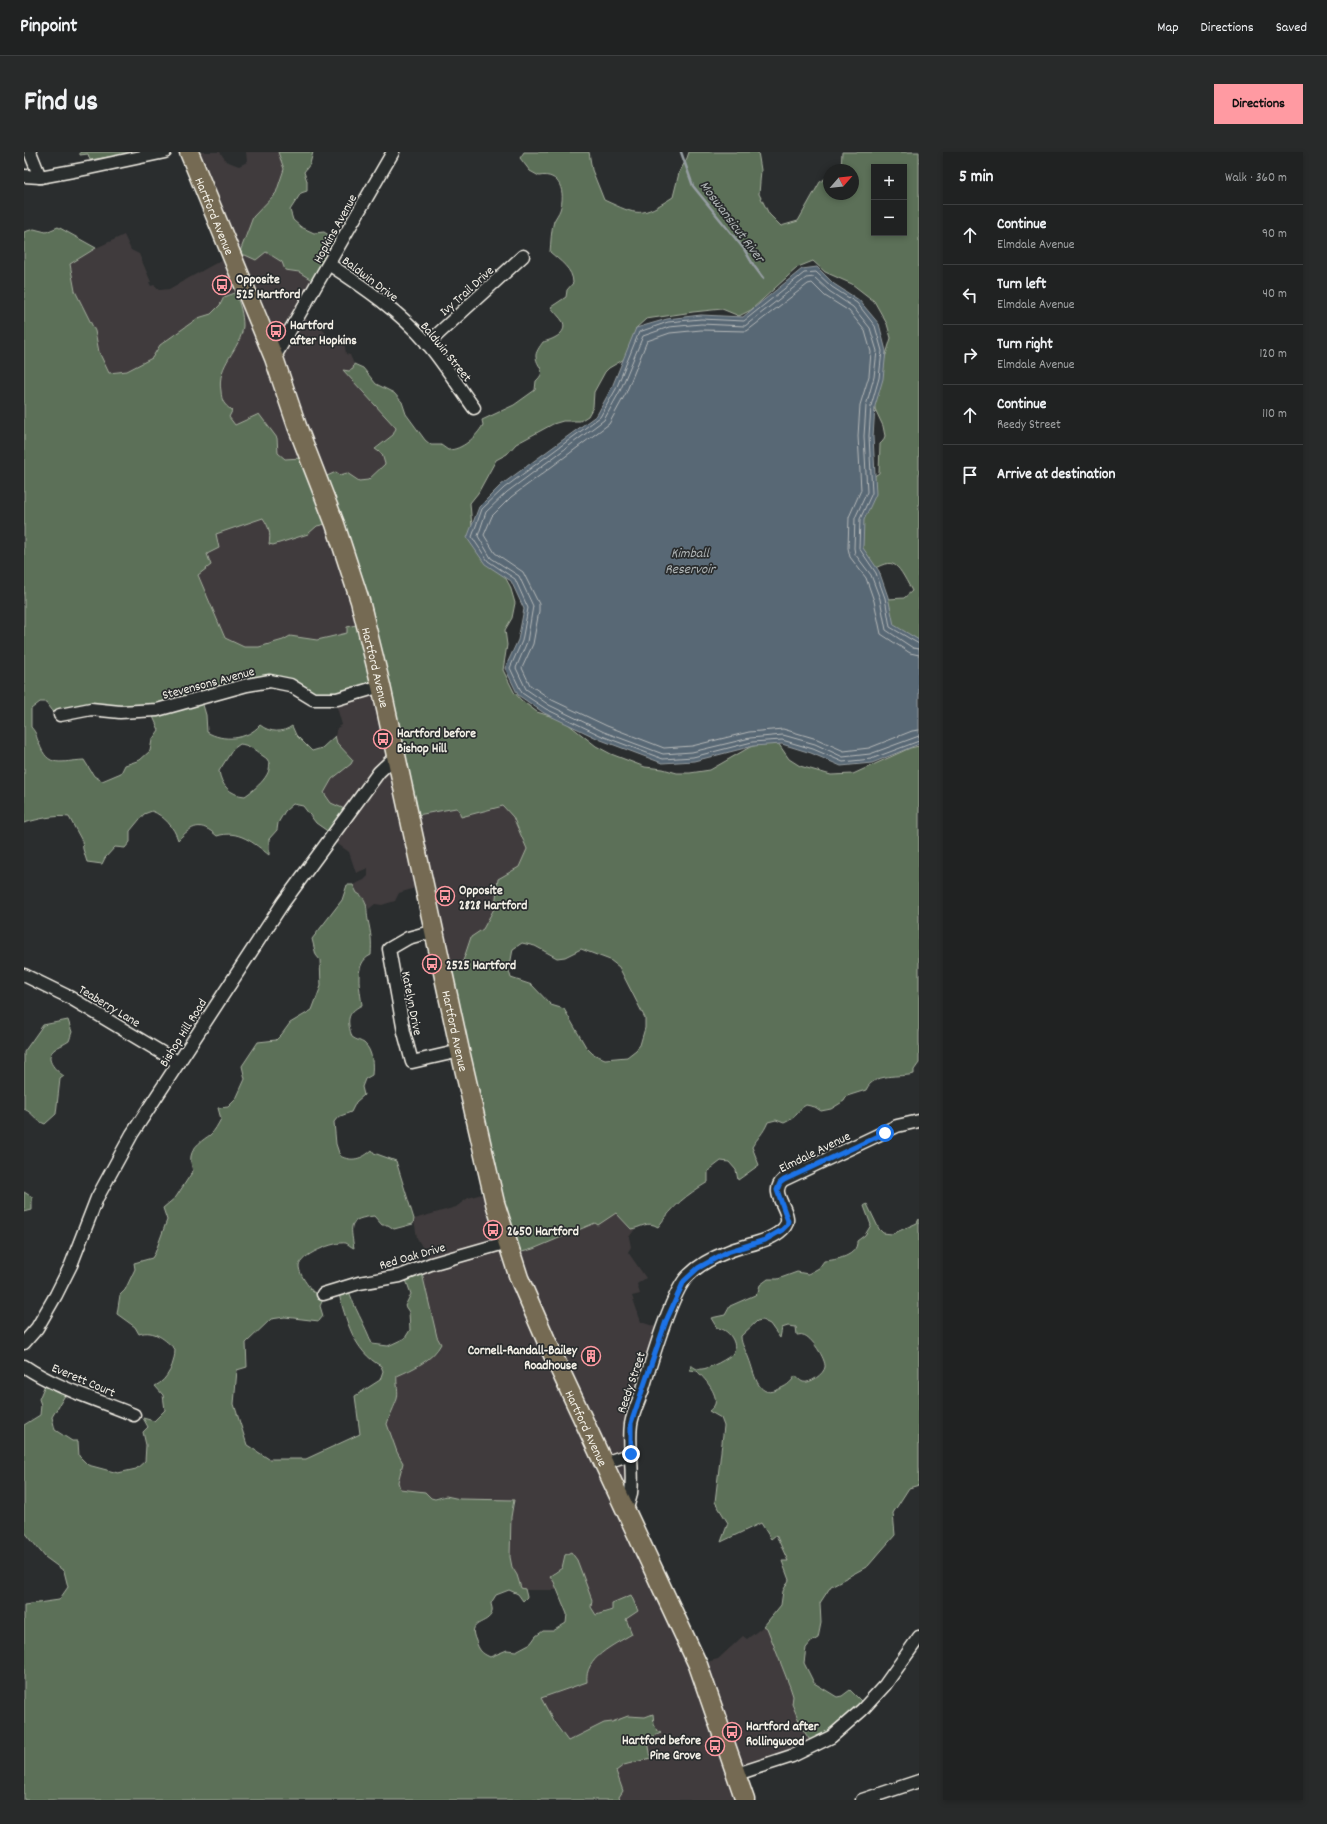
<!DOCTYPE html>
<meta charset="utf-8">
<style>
:root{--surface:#202222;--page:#282a2a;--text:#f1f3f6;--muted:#a2a4a5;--line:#3d3f40;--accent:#ff9aa2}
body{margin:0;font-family:Dekko,sans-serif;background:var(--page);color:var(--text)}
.controls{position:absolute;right:12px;top:12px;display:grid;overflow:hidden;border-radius:0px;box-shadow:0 2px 6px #0003}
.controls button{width:36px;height:36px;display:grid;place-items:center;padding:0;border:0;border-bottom:1px solid var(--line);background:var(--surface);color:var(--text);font:20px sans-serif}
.compass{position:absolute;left:799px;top:12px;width:36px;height:36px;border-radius:50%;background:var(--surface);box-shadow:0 2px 6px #0003;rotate:62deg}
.stop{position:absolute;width:12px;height:12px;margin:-9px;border:3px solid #1a73e8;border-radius:50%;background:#fff}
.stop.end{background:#1a73e8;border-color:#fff;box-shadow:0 1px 4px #0008}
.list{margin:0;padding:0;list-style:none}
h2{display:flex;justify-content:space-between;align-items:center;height:52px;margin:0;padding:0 16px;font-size:17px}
h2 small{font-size:13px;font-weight:400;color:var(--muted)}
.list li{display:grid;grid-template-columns:26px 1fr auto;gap:12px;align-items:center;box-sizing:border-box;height:60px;padding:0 16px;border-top:1px solid var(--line)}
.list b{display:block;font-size:15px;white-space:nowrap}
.list p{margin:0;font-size:13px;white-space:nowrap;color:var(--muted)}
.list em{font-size:13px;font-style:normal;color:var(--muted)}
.icon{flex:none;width:22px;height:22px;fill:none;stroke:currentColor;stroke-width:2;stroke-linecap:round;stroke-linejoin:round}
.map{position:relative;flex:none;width:895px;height:1648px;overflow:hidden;border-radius:0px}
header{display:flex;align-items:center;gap:24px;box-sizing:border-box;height:56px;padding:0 20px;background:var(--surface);border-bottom:1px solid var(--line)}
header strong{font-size:19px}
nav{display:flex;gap:22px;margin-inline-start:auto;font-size:14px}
.intro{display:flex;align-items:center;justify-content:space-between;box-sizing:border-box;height:96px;padding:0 24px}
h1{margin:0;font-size:28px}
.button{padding:10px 18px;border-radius:0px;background:var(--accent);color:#111;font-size:14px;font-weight:700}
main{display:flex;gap:24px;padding:0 24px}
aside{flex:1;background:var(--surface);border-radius:0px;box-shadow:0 2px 6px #0003}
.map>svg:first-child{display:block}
.built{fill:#3f3b3c}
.green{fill:#5b6f59;stroke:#a8b0a0;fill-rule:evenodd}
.water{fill:#586774;stroke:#969ea2}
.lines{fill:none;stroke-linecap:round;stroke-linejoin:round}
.shore{stroke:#b6baba;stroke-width:1}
.stream{stroke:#969ea2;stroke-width:2.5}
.minor-casing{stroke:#f4f1e8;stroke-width:15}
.highway-casing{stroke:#f4f1e8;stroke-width:21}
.minor{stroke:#2a2d2e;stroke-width:12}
.highway{stroke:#746b52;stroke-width:18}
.route{stroke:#1a73e8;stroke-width:5}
.labels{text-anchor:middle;stroke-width:3.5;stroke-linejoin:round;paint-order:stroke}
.street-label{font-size:13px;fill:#f4f1e8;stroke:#2a2d2e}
.poi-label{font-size:13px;font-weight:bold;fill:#f4f1e8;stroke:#2a2d2e;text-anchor:start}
.water-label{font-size:14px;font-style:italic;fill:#aeb3b4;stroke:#2a2d2e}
</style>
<header>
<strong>Pinpoint</strong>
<nav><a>Map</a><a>Directions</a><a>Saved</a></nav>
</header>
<div class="intro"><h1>Find us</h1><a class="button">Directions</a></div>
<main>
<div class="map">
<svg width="895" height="1648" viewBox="0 0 895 1648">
<rect width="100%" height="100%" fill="#2a2d2e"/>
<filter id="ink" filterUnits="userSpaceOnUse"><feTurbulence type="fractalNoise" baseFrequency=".025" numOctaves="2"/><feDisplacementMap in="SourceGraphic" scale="8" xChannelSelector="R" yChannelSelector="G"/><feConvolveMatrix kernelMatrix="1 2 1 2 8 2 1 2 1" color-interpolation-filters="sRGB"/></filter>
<g filter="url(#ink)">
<g class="built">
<path d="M161,0H196L202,9L215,14L223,10L222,0H254L260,17L252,41L229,65L214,104L242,100L259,110L261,118L275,120L294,132L279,165L297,176L306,186L321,194L322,202L326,203L330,212L329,217L321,220L372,276L369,283L351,296L358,302L361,312L344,328L335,329L323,321L296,327L277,306L261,308L254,301L253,286L210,273L205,265L208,259L199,251L195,229L201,210L214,189L200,145L196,153L187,162L174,166L136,193L128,206L103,219L85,221L75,200L71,179L51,139L46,112L72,96L100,83L107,98L115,102L127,130H125L127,134L130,133L136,138L145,137L203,105Z"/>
<path d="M239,366L244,373L247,384L245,392L284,382L293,374L311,370L341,466L323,481L293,488L266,484L259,488L235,495H220L201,486L174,423L187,413L183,402L195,396L192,382Z"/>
<path d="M357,534L388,664L432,656L435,658L437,665L479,654L489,665L503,698L495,715L474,727L471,755L459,777L447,785L439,809L420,816L401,733L375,741L371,749L358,753L351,752L345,757L337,743L333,741L329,733L340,728L344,724V716L332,721L325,700L308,688L325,659L307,651L300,641L308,627L327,612L329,608L313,591L311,584L313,576L318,573L311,548Z"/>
<path d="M468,1039L509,1097L571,1071L574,1073L592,1061L606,1077L612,1076L605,1085L607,1095L604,1100L622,1126L613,1132L616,1142L608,1144L617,1170L638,1177L614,1238L605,1362L671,1513L694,1507L719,1484L723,1487L740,1474L743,1476L769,1544L768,1552L778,1576L789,1593L711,1623L719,1648H596L595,1645L599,1639L592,1619L600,1613L627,1606L624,1589L626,1586L637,1581L633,1579L629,1562L621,1565L604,1564L588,1570L580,1571L544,1589L516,1546L563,1530L562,1523L568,1511L579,1499L608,1482L588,1457L572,1463L541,1403L538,1416L530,1420V1430L533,1438H501L497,1436L493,1423L488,1415L486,1405L487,1363L491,1351L436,1347L422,1344L407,1346L401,1340L376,1337L374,1330L379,1311L373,1300L363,1272L373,1247L374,1238L372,1231L373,1224L393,1215L414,1199L417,1192L413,1185L397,1117L407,1111L393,1086L390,1067L432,1055L444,1046Z"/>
</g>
<g class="green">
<path d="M56,0H115L66,8L64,2L56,3Z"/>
<path d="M254,0H289L286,12L280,20L283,29V39L277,41L266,58L269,68L277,75L290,81L300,80L317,91L294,132L275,120L261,118L258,110L242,100L232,108L221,103L214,105L229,65L252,41L260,17Z"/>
<path d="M500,0H565L568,18L580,48C615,64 616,66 649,45L655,21L663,6L665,0H734L737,18L735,42L745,62L757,74L774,69L796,30L805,24V42H829V18H815L817,17L818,0H895V499L872,497L864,447L880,446L888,439C871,407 870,404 838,424L832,411L846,327L855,321L856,292L859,289L861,284L859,274L851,257L849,245L867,186L863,172L850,149L828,132L801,120L789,109L774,115L727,158L715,164L698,157L669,160L622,167L611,177L616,182L609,202L585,216L581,220L570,240L569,255L564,264L556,269H539L529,272L492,292L483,302L472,308L454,341L446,351L449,387L481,425L486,434L491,451L488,466L481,478L483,493L479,518L490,540L497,548L513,560L539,568L572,594L587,602L621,615L639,617L653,621H666L686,618L726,595L744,590L754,591L765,607L776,614L807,623L829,622L886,596L895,594V911L890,918V922C875,926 850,920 842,938L823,944L820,949L807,957L797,959L791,955L782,953C771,959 774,965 760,971L752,968L744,970C739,982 734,985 728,995L735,1013L714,1028L712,1018L705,1010L697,1009L684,1019V1030C661,1044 650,1053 634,1075C623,1068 617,1076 607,1077L592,1061L574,1073L571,1071L509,1097L487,1103L420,816L439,809L447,785L459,777L471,755L474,727L495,715L503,697L489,665L479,654L437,665L435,658L432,656L388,664L359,538L311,548L247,529L177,546L182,563L183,580C199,590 223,588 236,573C246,581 259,581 268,574L272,583L288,599L298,596L311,584L313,591L329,608L327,612L308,627L300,641L307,651L325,659L309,683L292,671L279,654L269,652L261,659L254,671L253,678L245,687V703C230,691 214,677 193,684C176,669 169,673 154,688C150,675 140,664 128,659L120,662L106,679V690L101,696L91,695L81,706L78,712L63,710L59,697L58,689L45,665C29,663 15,667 0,671V80L10,77L22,80L34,75L72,96L46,112L51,139L71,179L75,200L85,221L103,219L128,206L136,193L174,166L187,162L196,153L200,145L211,141C216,151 219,163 219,174C217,198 192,212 197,239C198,250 199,251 208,259L205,265L211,273L235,262L253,286L254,301L261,307L277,306L296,327L312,320L316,323L323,321L335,329L344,328L361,312L358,302L351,297L369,283L372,276L319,218L325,219L329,217L330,212L339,216L352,232L370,241L378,250L382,262L401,288L407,293H417L424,298C438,298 452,285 459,273L458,268L490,253L511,238L512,229C524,218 513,216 512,205C511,201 516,194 519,190C527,188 544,182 539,170C536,165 530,160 527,155L542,145L543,138L549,131C549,117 536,109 526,100C527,90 527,78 530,69C532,65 535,61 536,58C542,40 536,20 515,24L506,19L496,6ZM850,15H880V81H850ZM239,366C245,375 247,381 245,392L249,393L284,382L293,374L311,370L341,471L323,475V481L293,488L266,484L259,488L235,495H220L201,486L174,423L187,413L183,402L195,396L192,382ZM16,550H22L31,562L127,560L135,578L128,588L126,599L116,608L101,613L97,621L78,629L70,624L60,608C37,609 24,617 15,591C11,583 14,583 7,575V557ZM216,592C224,593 228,596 235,601C237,603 241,605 243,607C253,620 230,638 221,644C206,643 197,633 195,619L209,597ZM498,791L511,794L533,806L541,805L557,797L586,808L595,815L621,866V876L616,893L612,898L603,905L581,907L569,902L562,895L540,857L527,853L508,833L487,826L485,819L489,797Z"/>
<path d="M323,733H329L333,741C345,747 342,758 344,768C347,782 348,788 347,803C329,811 336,837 338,853C322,861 323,869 328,885C332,888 337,889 340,891C349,899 349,913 348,923L341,927L338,935L340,943L332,950L327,960L314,965L310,970L312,992L316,1004C328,1010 338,1007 348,998L350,1001L372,1009L390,1067L389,1072L370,1077L364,1073H358L350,1064C324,1067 326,1072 330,1096C327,1095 324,1092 322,1091C311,1089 275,1103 275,1115C276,1124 284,1133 289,1140L301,1143L296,1154L299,1164L295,1169L261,1165L247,1167L222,1191L223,1215L213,1218L210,1252L223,1293L245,1307H282L336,1282L331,1244L356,1228L359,1219L357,1214C329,1199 322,1167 314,1139L324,1135C329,1155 341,1172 348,1192L364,1194L381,1186L386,1178L385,1160L381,1154L387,1142L381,1125L397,1117L413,1185L417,1192C409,1208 389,1217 373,1224C372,1232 375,1239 373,1247C371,1253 365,1265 363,1272L373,1300L379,1311L374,1330L376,1337L401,1340L407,1346L411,1347L422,1344L436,1347L490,1348L487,1365L486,1405L488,1415L493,1423L497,1436L501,1437L503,1445L499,1449L494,1442L485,1438L472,1443L467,1451C467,1453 469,1457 468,1460C464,1474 442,1467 452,1489C455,1498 457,1501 466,1505L483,1498L492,1499L507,1491L512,1484L519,1479H529L542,1471L543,1462L530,1430L526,1424L538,1416L541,1403L547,1400L553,1408L568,1448L567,1455L572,1463L588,1458V1451L607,1443L614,1459L602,1467L608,1482C590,1493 560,1506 563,1530L517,1546L530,1570L544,1589L580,1571L588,1570L604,1564L621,1565L629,1562L630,1572L633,1579L637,1581L626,1586L624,1589L627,1606L600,1613L592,1619L599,1639L595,1645L596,1648H0V1453L35,1448L44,1435L40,1419L21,1405L0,1379V1273L16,1263L17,1253L15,1247L23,1228L43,1240L28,1265L31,1278L48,1289H54L55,1304L64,1313L94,1321L112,1317L121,1309L122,1293L119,1280L124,1275L119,1266L130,1269L141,1258L139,1243L131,1234C144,1228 151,1211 151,1197C141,1188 131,1177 115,1182L111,1175L93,1162L96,1143L101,1138L111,1117L110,1111L128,1106L131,1101L143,1068L139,1056L152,1045L169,1019C168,1015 166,1008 167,1004C169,994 179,988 186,983C191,979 194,972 197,967L194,956L204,955L212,947L221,927L218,914L234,890L252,888L258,882L266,871L288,858L297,834L296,808L292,803L288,787L318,748Z"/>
<path d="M44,868L48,880C47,882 46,887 45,889C41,892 35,894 31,897C19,906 31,918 40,924L36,927L32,962L21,972C10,968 11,962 0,957V900L19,873Z"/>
<path d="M0,1040L8,1045V1058L0,1060Z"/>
<path d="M843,1052L855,1077L859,1081L868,1082L893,1071L895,1067V1333L885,1336L869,1361L871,1383L844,1414L807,1434L796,1451L797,1471L794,1486L787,1490L782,1496L780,1511L790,1531L813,1545L818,1544L826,1538L841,1553L789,1593L778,1576L768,1552L769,1544L766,1535L743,1476L740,1474L757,1453L759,1439L765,1428L758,1409H764L752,1383L747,1387L737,1371L697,1390L704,1371L691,1350L700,1274L697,1266L685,1259C687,1257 690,1255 691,1252C694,1241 680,1226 673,1219L666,1218L667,1213C671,1216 673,1218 678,1217C684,1217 706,1206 709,1201C715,1192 704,1176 693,1176L687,1166L701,1163L706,1154L731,1143L734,1140L736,1133L744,1127H754L773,1120L784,1122L795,1116L800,1109C812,1108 834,1104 833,1089L841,1083L847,1073L840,1054ZM738,1168L746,1172L756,1186L758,1176L764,1174L772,1175L773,1183C775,1183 777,1182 779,1183C787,1184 802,1207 801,1215C800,1222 786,1232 779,1230C776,1229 773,1225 771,1224C766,1232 762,1234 753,1238C733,1247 730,1219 725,1207C722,1198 717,1193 717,1184L733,1169Z"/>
</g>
<path class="water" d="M793,115L810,132L835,148L855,172L862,199L859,227L851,254L849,285L852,342L840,368L839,396L855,419L864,445L870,473L895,488V592L848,611L817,614L787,601L758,592L729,594L670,609L638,611L577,588L520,561L494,543L481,516L494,488L500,457L487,429L461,412L443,386L455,355L477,333L573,263L588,235L612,176L643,167L677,163L719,165L778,117Z"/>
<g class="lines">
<g class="shore">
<path d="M895,492L866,475L861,446L852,421L835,396L836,367L848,341L845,284L847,254L855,226L858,199L851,174L833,151L808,135L792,120L780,121L720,169L677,167L644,170L615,180L592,237L576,265L480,336L458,357L448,385L464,409L491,427L504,456L498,489L486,516L498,541L522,557L578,584L639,607L669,605L728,590L758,588L789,597L819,610L847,607L895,589"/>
<path d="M895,497L889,496L862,478L856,447L847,423L831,402L830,396L831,366L843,340L840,284L842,254L850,225L853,199L846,176L829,155L805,139L790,125L782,126L721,174L677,172L645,175L619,184L596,239L580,268L483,340L462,360L454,384L467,406L495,424L509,454L503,490L492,516L502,537L525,553L580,580L639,602L668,600L726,586L759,583L791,592L819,605L846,602L895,584"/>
<path d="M895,503L886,501L857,482L850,449L842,426L826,405L824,396L825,365L837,338L834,284L836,253L845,224L847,200L841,179L825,159L801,144L788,131L784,132L723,179L677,178L646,181L623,189L602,241L585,272L487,345L468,364L460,383L471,401L499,420L515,452V459L509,492L498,516L506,533L528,548L583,574L640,596L668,594L725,580L759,577L793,587L820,599L845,596L888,579L895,578"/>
</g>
<path class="stream" d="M657,0L669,34L720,97L730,114L739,126"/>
<defs>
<g id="minor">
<path d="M6,0L16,25"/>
<path d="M0,24L16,25L65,16L141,0"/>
<path d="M306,113C340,135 376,160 403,191C420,211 434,234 450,256"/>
<path d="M403,192L499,104"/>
<path d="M250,206L369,0"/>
<path d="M36,563L67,557L96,560L133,558L223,533L246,529L266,533L289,547H313L357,534"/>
<path d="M410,779L384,786L365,797L380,880L388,910L436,899"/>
<path d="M0,823L45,845L155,911"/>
<path d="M299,1142L335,1131L376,1124L407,1112L484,1090"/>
<path d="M0,1191L13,1176L32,1143L47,1113L73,1046L108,982L259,751L355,620L372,604"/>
<path d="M0,1214C32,1236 74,1248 110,1263"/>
<path d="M580,1311L607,1302"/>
<path d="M602,1359C604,1353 606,1347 607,1341C610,1318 604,1294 607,1272C609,1260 615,1248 619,1237C626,1214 648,1137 665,1123C675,1113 690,1105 703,1100C721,1092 745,1091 759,1077C774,1062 742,1043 759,1028L873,974L895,969"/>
<path d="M713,1622L768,1604L807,1585L838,1558L861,1533L895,1485"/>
<path d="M838,1648L895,1629"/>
</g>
<g id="highway">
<path id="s1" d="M165,0L250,206L273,274L311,372L336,449L357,534L436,899L471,1051L495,1126L522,1188L674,1513L721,1648"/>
</g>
</defs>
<use href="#minor" class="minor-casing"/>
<use href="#highway" class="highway-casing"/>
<use href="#minor" class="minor"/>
<use href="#highway" class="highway"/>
</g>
</g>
<g class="lines" filter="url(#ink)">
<path class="route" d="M607,1302V1271L642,1169L660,1129L674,1116L703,1100L741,1088L758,1078L763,1073L764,1069L753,1038L756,1031L760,1028L861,981"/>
</g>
<defs>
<symbol id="bus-ring" viewBox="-11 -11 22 22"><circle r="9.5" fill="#2a2d2e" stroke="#ff9aa2" stroke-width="1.5"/><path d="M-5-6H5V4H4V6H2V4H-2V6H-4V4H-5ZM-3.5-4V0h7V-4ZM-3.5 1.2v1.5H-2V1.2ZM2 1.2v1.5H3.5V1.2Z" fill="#ff9aa2"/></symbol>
<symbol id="building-ring" viewBox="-11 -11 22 22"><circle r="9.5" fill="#2a2d2e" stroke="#ff9aa2" stroke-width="1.5"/><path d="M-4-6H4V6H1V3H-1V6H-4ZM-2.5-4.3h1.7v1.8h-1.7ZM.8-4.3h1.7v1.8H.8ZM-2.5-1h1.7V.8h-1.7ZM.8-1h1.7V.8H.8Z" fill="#ff9aa2"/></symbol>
</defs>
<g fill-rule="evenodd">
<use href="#bus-ring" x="187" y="122" width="22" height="22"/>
<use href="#bus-ring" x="241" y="168" width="22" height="22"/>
<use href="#bus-ring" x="348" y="576" width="22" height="22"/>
<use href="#bus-ring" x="410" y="733" width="22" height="22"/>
<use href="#bus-ring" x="397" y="801" width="22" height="22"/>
<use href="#bus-ring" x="458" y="1067" width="22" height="22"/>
<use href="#building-ring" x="556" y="1193" width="22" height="22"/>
<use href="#bus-ring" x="697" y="1569" width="22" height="22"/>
<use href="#bus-ring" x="680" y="1583" width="22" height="22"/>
</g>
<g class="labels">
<g class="street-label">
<text dy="5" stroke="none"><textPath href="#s1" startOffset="69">Hartford Avenue</textPath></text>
<text transform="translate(310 76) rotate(-61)" y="5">Hopkins Avenue</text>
<text transform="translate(347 126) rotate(37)" y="5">Baldwin Drive</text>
<text transform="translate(442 138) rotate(-42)" y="5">Ivy Trail Drive</text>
<text transform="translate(423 199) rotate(51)" y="5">Baldwin Street</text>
<text dy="5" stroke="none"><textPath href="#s1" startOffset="549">Hartford Avenue</textPath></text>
<text transform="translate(184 530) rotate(-15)" y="5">Stevensons Avenue</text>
<text transform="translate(389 851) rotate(79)" y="5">Katelyn Drive</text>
<text transform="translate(86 853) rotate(31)" y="5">Teaberry Lane</text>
<text dy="5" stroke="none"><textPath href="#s1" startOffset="921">Hartford Avenue</textPath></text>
<text transform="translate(158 880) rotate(-58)" y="5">Bishop Hill Road</text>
<text transform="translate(790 999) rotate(-26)" y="5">Elmdale Avenue</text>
<text transform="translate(388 1103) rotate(-16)" y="5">Red Oak Drive</text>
<text transform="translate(60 1227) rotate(23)" y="5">Everett Court</text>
<text transform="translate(606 1230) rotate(-71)" y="5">Reedy Street</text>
<text dy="5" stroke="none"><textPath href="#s1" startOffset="1341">Hartford Avenue</textPath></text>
</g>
<g class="poi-label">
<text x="212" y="131">Opposite<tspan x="212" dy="15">525 Hartford</tspan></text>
<text x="266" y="177">Hartford<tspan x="266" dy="15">after Hopkins</tspan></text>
<text x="373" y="585">Hartford before<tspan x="373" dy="15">Bishop Hill</tspan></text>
<text x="435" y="742">Opposite<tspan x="435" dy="15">2828 Hartford</tspan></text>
<text x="422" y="817">2525 Hartford</text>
<text x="483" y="1083">2650 Hartford</text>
<text x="553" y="1202" text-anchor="end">Cornell-Randall-Bailey<tspan x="553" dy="15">Roadhouse</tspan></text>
<text x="722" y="1578">Hartford after<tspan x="722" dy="15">Rollingwood</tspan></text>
<text x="677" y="1592" text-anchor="end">Hartford before<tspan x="677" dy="15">Pine Grove</tspan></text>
</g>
<g class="water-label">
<text transform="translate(709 69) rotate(53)" y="5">Moswansicut River</text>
<text x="666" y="405">Kimball<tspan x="666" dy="16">Reservoir</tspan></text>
</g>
</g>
</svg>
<div class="controls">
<button>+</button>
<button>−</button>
</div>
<svg class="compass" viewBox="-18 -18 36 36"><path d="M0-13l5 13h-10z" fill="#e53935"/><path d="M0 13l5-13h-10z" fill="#a2a4a5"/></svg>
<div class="stop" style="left:861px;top:981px"></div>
<div class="stop end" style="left:607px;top:1302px"></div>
</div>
<aside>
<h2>5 min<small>Walk · 360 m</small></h2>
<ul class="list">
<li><svg class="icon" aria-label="ahead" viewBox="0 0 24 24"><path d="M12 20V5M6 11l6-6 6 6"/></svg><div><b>Continue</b><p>Elmdale Avenue</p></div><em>90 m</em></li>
<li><svg class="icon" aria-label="left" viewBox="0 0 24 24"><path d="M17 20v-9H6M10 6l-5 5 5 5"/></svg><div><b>Turn left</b><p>Elmdale Avenue</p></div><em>40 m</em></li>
<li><svg class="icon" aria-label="right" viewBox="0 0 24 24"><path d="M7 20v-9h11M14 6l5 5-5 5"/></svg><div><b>Turn right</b><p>Elmdale Avenue</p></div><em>120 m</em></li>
<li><svg class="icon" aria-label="ahead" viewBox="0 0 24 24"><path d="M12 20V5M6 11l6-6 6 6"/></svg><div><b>Continue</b><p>Reedy Street</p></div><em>110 m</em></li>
<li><svg class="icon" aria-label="arrive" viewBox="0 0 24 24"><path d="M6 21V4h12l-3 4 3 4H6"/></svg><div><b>Arrive at destination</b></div></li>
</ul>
</aside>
</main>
